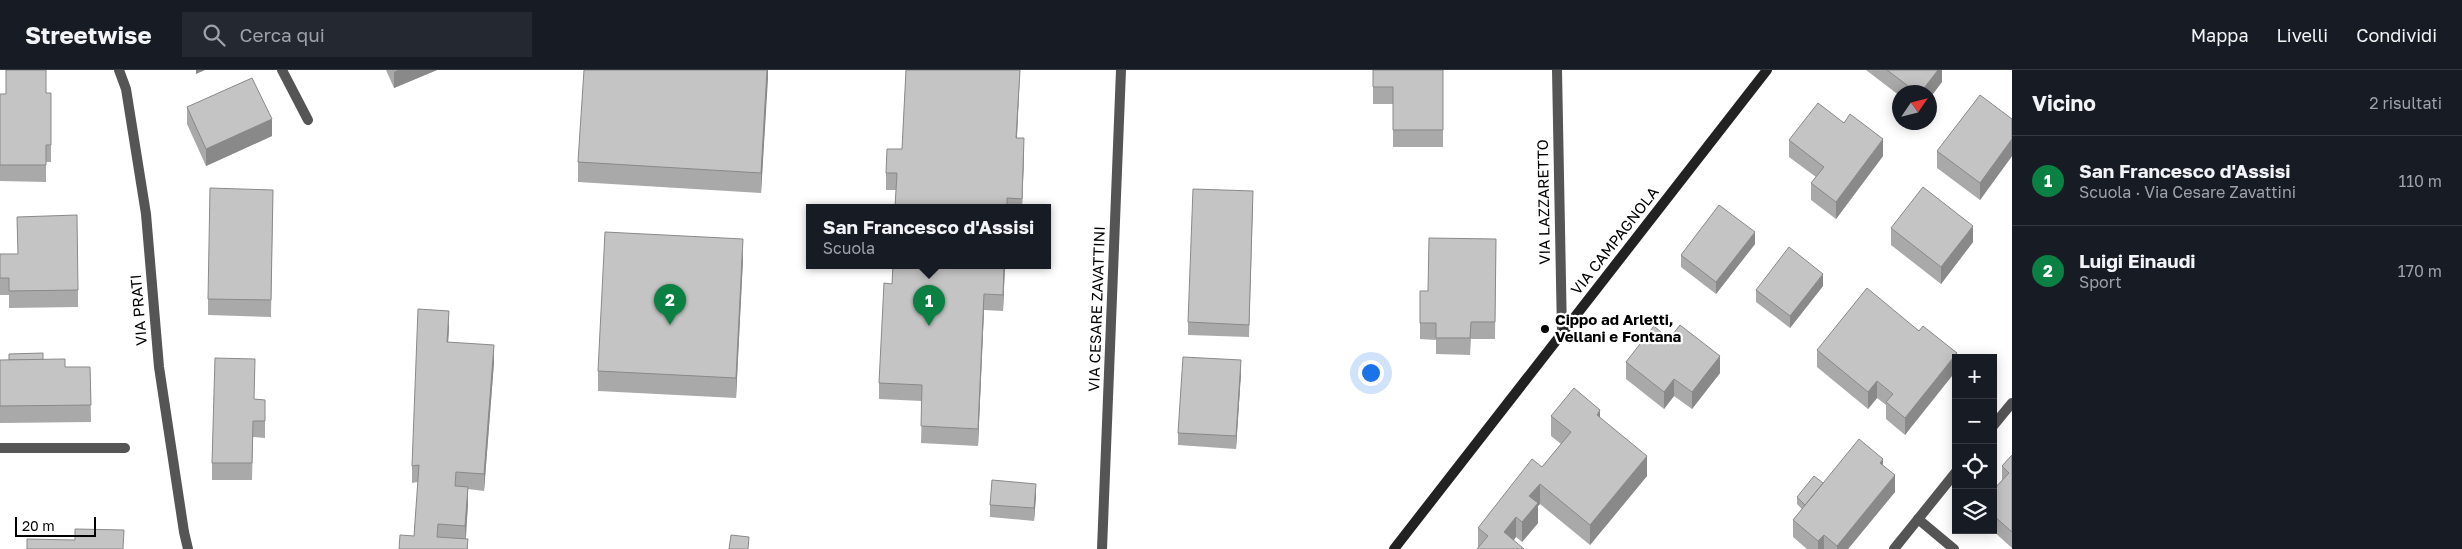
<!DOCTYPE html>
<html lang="it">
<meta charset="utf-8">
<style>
:root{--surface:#171b24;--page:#242831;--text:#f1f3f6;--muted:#9ea1a6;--line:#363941;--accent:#0b8043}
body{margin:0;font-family:"Golos Text",sans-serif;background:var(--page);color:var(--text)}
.controls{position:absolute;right:15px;bottom:15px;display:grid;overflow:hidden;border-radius:0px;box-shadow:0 2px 12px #0003}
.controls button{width:45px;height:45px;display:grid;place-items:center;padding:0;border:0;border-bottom:1px solid var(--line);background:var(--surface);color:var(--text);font:25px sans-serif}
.compass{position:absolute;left:1892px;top:15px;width:45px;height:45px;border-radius:50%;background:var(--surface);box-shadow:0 2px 12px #0003;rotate:55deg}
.scale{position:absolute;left:15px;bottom:12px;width:81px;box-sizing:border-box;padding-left:5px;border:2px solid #000;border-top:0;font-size:14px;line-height:18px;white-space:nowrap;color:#000;-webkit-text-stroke:4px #fff;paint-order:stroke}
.you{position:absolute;left:1370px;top:302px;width:18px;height:18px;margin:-12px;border:4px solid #fff;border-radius:50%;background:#1a73e8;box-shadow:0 0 0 8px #1a73e833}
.badge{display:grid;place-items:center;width:32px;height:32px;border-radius:50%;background:var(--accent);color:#fff;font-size:16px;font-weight:700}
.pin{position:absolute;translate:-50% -41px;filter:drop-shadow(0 1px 2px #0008)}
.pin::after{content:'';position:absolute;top:26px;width:18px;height:15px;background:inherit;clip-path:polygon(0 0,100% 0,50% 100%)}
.popup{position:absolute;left:806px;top:134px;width:245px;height:65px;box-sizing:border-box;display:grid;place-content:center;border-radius:0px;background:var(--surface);filter:drop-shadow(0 1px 4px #0005);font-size:16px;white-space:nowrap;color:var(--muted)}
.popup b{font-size:19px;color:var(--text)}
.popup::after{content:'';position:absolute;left:50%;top:100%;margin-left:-10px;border:10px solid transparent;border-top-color:var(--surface)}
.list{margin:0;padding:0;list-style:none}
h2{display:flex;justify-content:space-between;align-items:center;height:65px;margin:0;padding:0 20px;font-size:21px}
h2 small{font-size:16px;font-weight:400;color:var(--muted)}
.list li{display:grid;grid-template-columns:32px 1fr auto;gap:15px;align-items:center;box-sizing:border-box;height:90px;padding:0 20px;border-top:1px solid var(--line)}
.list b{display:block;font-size:19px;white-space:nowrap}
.list p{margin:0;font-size:16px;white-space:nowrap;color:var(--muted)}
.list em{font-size:16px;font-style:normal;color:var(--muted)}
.icon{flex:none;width:28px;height:28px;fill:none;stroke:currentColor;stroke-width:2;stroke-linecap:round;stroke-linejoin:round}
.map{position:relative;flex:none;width:2012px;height:479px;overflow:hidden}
header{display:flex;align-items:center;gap:30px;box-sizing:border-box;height:70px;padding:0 25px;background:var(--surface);border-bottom:1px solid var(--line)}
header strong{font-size:24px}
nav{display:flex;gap:28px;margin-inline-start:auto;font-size:18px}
.search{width:350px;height:45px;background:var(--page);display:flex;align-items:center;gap:12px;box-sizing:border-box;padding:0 18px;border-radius:0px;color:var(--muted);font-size:19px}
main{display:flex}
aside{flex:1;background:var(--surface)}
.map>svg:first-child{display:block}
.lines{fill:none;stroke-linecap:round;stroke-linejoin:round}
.minor{stroke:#555;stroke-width:10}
.secondary{stroke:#222;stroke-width:10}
.wall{fill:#a9a9a9}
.shaded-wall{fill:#898989}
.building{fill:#c4c4c4;stroke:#898989}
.poi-dot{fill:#000;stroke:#fff;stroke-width:2}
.labels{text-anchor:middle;stroke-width:4.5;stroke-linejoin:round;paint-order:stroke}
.street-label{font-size:15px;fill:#000;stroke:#fff}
.poi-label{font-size:15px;font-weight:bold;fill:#000;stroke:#fff;text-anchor:start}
</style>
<header>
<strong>Streetwise</strong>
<div class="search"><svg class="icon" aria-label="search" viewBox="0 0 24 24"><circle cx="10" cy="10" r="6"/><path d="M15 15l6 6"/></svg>Cerca qui</div>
<nav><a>Mappa</a><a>Livelli</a><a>Condividi</a></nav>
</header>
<main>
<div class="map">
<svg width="2012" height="479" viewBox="0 0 2012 479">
<rect width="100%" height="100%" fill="#fff"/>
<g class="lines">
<g class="minor">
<path d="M119,0L126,19L146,144L159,297L184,462L188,479"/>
<path d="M282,0L308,50"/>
<path d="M1557,0L1562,264"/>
<path d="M1993,356L2012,333"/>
<path d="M0,378H125"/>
<path d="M1918,449L1954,479"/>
<path d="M1102,479L1121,0"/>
<path d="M1894,479L1956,402"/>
</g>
<path class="secondary" d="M1394,479L1767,0"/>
</g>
<g class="wall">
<path d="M386,0H437L394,18Z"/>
<path d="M768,0L761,123L578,112V92Z"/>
<path d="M906,0H1020L1017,68L1024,85L1022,137H895L896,120H886V103L902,79Z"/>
<path d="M1373,0H1443V77H1393V34H1373Z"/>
<path d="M1866,0H1942V12L1930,22H1900V26Z"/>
<path d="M51,23V92H46V112L0,111V24Z"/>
<path d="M187,37L272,66L206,96L187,54Z"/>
<path d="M2012,49V86L1980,130L1937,98V81Z"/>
<path d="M1789,70L1883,86L1836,149L1811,130V113L1816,107L1789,87Z"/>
<path d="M273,120L271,247L208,245V229Z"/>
<path d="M1253,134L1249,267L1188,265V252Z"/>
<path d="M17,147L78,220V237L9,238V225H0V184H18Z"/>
<path d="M1891,158L1973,172L1941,214L1891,175Z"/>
<path d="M1496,169L1495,269H1471L1470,285L1436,284V270L1420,269V221H1428Z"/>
<path d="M1755,174L1716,224L1681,197V185Z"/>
<path d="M743,189L736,328L598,321V301Z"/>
<path d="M893,195H1005L1003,241L984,240L978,376L921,373L922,331L879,329V313L892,214Z"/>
<path d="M1823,216L1790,258L1756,232V220Z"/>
<path d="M449,258L448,272L494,292L484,421L468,419V434L466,469L468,479L414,466L418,412L412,413V396Z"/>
<path d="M1919,261L1957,288L1905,365L1886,349V335L1877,328L1868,339L1817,297V280Z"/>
<path d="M1669,269L1720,303L1692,339L1674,326L1664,339L1626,309V292Z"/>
<path d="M0,290H43L65,297H90L91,352L0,353Z"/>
<path d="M1241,303L1236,379L1178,375V363Z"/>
<path d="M255,329L265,330V368L253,367L252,410H212V393Z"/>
<path d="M1551,346L1600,348L1647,406L1590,475L1540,434L1538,436V453L1522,472L1516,467L1514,470L1478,478V458L1542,397L1561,374L1551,366Z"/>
<path d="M2012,385V478L1992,460H1993V420L2002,411V396Z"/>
<path d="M1883,396L1895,422L1848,479H1807L1793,467V450L1802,439L1797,434V427L1823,413Z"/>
<path d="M1036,426L1034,451L990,447V435Z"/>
</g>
<g class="shaded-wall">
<path d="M196,0H205L196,4Z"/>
<path d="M398,0H437L394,18V2Z"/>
<path d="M767,0H768V9L761,123V103Z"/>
<path d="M1020,0L1016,85V68Z"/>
<path d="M1938,0H1942V12L1930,28V22H1921Z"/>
<path d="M272,49V66L206,96V79Z"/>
<path d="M1024,68V85L1022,137V129Z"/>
<path d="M1883,69V86L1836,149V132Z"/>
<path d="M2012,69V86L1980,130V113Z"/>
<path d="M1973,156V172L1941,214V197Z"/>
<path d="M1755,162V174L1716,224V212Z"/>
<path d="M743,169V189L736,328V308Z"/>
<path d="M1004,195H1005L1003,241V225Z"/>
<path d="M1823,204V216L1790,258V246Z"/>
<path d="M984,224V240L978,376V359Z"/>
<path d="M449,241V258L447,289V272Z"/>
<path d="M494,275V292L484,421V404Z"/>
<path d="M1957,283V288H1956V301L1905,365V348Z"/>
<path d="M1720,286V303L1692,339V322Z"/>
<path d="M1241,290V303L1236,379V366Z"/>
<path d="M1674,309V326L1664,339V322Z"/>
<path d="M1877,311V328L1868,339V322Z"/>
<path d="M1600,340V360L1597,345Z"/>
<path d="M1647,386V406L1590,475V455Z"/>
<path d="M1883,389V406L1880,393Z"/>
<path d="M1895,405V422L1848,479H1837V476Z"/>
<path d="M1036,414V426L1034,451V438Z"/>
<path d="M1540,414V434L1538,436V453L1522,472V452L1529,426Z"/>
<path d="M468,417V434L465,473V456Z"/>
<path d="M1516,447V467L1506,479L1504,462Z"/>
<path d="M1824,465V479H1818V471Z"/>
</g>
<g class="building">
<path d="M6,0H46V23H51V75H46V95H0V24H6Z"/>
<path d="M584,0H767L761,103L578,92Z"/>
<path d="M906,0H1020L1016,68H1024L1022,129L1007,128V137H895L897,103H886L887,79H902Z"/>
<path d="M1373,0H1443V60H1393V17H1373Z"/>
<path d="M1887,0H1938L1921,22H1916Z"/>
<path d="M252,8L272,49L206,79L187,37Z"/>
<path d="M1980,25L2012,49V69L1980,113L1937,81Z"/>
<path d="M1818,33L1844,53L1850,44L1883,69L1836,132L1811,113L1824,97L1789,70Z"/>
<path d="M1923,117L1973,156L1941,197L1891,158Z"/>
<path d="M210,118L273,120L271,230L208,229Z"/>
<path d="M1193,119L1253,121L1249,255L1188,252Z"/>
<path d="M1719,135L1755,162L1716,212L1681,185Z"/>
<path d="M77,145L78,220L9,221V208H0V184H18L17,147Z"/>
<path d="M605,162L743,169L736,308L598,301Z"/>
<path d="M1429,168L1496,169L1495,252H1471L1470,268H1436V253H1420V221H1428Z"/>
<path d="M1789,177L1823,204L1790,246L1756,220Z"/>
<path d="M893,195H1004L1003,225L984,224L978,359L921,356L922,315L879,313L884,213L892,214Z"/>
<path d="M1867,218L1919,261L1923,256L1957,283L1905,348L1886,332L1893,324L1877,311L1868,322L1817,280Z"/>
<path d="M418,239L449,241L447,272L494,275L484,404L456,402L455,416L468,417L465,456L438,454L437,467L468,469L467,479H399L400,465L414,466L419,395L412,396Z"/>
<path d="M1680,255L1720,286L1692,322L1674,309L1664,322L1626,292L1654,256L1669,269Z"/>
<path d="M43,283V290H9V284Z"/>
<path d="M1183,287L1241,290L1236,366L1178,363Z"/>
<path d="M215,288L255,289L254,329L265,330V351H253L252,393H212Z"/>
<path d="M65,289V297H90L91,335L0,336V290Z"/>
<path d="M1574,318L1600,340L1597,345L1647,386L1590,455L1540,414L1529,426L1538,433L1522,452L1516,447L1504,462L1524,479H1477L1488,466L1478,458L1532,389L1542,397L1571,362L1551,346Z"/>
<path d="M1859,369L1883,389L1880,393L1895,405L1837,476L1824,465L1818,471L1793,450Z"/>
<path d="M2012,385V462L1993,445V420L2009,403L2002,396Z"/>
<path d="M1814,406L1823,413L1805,435L1797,427Z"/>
<path d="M992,410L1036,414L1034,438L990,435Z"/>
<path d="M75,459L124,460L123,479H27V469L75,470Z"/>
<path d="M731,465L749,467L748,479H729Z"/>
</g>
<circle class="poi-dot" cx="1545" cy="259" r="5"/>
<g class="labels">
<g class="street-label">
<text transform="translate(1544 132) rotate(-91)" y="5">VIA LAZZARETTO</text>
<text transform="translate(1615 171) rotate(-52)" y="5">VIA CAMPAGNOLA</text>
<text transform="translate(1097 239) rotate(-88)" y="5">VIA CESARE ZAVATTINI</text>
<text transform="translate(139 240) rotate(-95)" y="5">VIA PRATI</text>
</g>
<g class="poi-label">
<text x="1555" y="255">Cippo ad Arletti,<tspan x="1555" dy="17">Vellani e Fontana</tspan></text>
</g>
</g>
</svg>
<div class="controls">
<button>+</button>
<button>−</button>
<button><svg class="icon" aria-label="locate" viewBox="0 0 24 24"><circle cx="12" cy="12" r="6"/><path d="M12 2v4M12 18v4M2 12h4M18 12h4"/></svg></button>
<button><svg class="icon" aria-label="layers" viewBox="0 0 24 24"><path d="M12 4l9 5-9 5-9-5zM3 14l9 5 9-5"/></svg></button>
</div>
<svg class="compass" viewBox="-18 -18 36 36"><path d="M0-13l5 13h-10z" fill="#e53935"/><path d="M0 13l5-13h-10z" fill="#9ea1a6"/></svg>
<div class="scale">20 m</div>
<div class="you"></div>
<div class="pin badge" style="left:929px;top:256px">1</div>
<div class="popup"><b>San Francesco d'Assisi</b>Scuola</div>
<div class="pin badge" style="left:670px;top:255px">2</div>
</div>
<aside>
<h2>Vicino<small>2 risultati</small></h2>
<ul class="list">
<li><span class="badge">1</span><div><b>San Francesco d'Assisi</b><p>Scuola · Via Cesare Zavattini</p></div><em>110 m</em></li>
<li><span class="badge">2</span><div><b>Luigi Einaudi</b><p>Sport</p></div><em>170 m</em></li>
</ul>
</aside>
</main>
